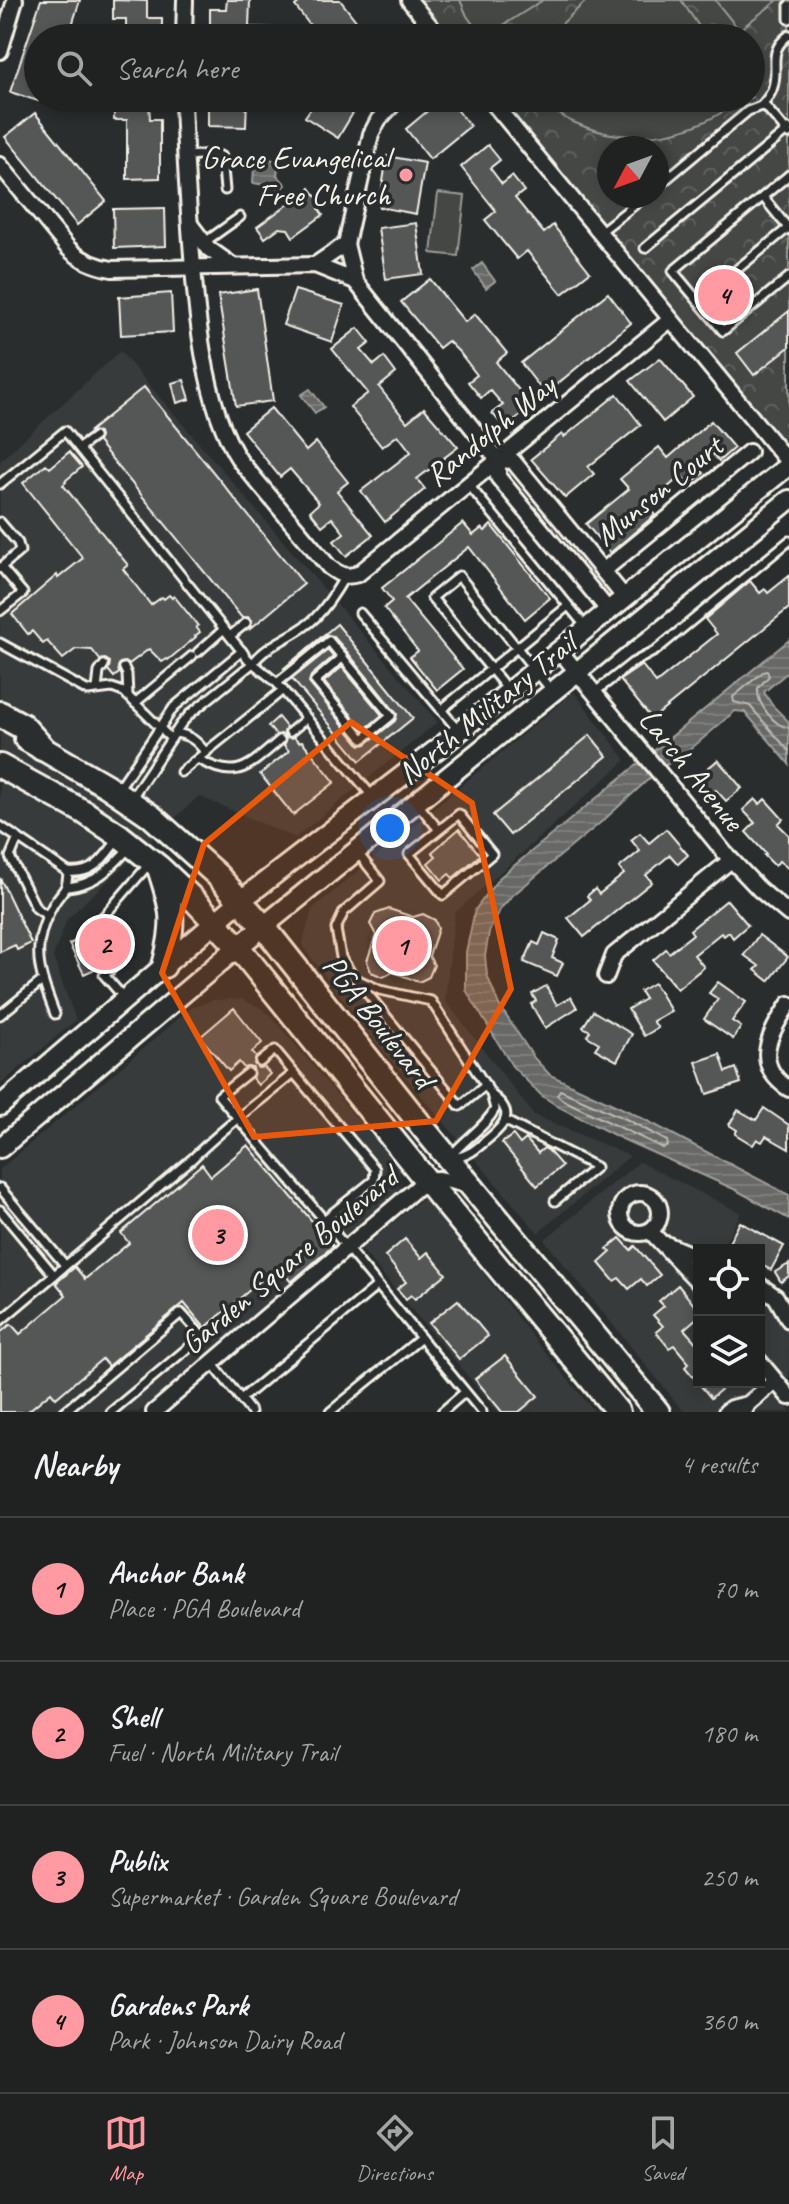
<!DOCTYPE html>
<meta charset="utf-8">
<style>
:root{--surface:#202222;--page:#2d2f2f;--text:#f1f3f6;--muted:#a2a4a5;--line:#3d3f40;--accent:#ff9aa2}
body{margin:0;font-family:Caveat,sans-serif;background:var(--page);color:var(--text)}
.controls{position:absolute;right:24px;bottom:24px;display:grid;overflow:hidden;border-radius:0px;box-shadow:0 4px 12px #0003}
.controls button{width:72px;height:72px;display:grid;place-items:center;padding:0;border:0;border-bottom:2px solid var(--line);background:var(--surface);color:var(--text);font:40px sans-serif}
.compass{position:absolute;left:597px;top:136px;width:72px;height:72px;border-radius:50%;background:var(--surface);box-shadow:0 4px 12px #0003;rotate:229deg}
.you{position:absolute;left:390px;top:828px;width:28px;height:28px;margin:-20px;border:6px solid #fff;border-radius:50%;background:#1a73e8;box-shadow:0 0 0 12px #1a73e833}
.badge{display:grid;place-items:center;width:52px;height:52px;border-radius:50%;background:var(--accent);color:#111;font-size:26px;font-weight:700}
.pin{position:absolute;translate:-50% -50%;border:4px solid #fff;box-shadow:0 2px 8px #0006}
.list{margin:0;padding:0;list-style:none}
h2{display:flex;justify-content:space-between;align-items:center;height:104px;margin:0;padding:0 32px;font-size:34px}
h2 small{font-size:26px;font-weight:400;color:var(--muted)}
.list li{display:grid;grid-template-columns:52px 1fr auto;gap:24px;align-items:center;box-sizing:border-box;height:144px;padding:0 32px;border-top:2px solid var(--line)}
.list b{display:block;font-size:30px;white-space:nowrap}
.list p{margin:0;font-size:26px;white-space:nowrap;color:var(--muted)}
.list em{font-size:26px;font-style:normal;color:var(--muted)}
.icon{flex:none;width:44px;height:44px;fill:none;stroke:currentColor;stroke-width:2;stroke-linecap:round;stroke-linejoin:round}
.map{position:relative;flex:none;width:789px;height:1412px;overflow:hidden}
.search{position:absolute;background:var(--surface);box-shadow:0 4px 12px #0003;left:24px;right:24px;top:24px;height:88px;display:flex;align-items:center;gap:20px;box-sizing:border-box;padding:0 28px;border-radius:44px;color:var(--muted);font-size:30px}
.sheet{height:680px;background:var(--surface)}
nav{display:flex;justify-content:space-around;align-items:center;box-sizing:border-box;height:112px;border-top:2px solid var(--line);background:var(--surface);font-size:22px;color:var(--muted)}
nav a{display:grid;justify-items:center;gap:4px}
nav .on{color:var(--accent)}
.map>svg:first-child{display:block}
.built{fill:#373a3a}
.forest{fill:url(#forest-crowns);stroke:#9c9c96;stroke-width:2;fill-rule:evenodd}
.pitch{fill:#444645;stroke:#9c9c96;stroke-width:2}
.water{fill:url(#water-rules);stroke:#9f9f9a;stroke-width:2}
.lines{fill:none;stroke-linecap:round;stroke-linejoin:round}
.shore{stroke:#bcbab4;stroke-width:2}
.building{fill:#555756;stroke:#f4f1e8;stroke-width:2}
.lane-casing{stroke:#f4f1e8;stroke-width:13}
.street-casing{stroke:#f4f1e8;stroke-width:20}
.secondary-casing{stroke:#f4f1e8;stroke-width:24}
.primary-casing{stroke:#f4f1e8;stroke-width:28}
.highway-casing{stroke:#f4f1e8;stroke-width:30}
.lane{stroke:#2a2d2e;stroke-width:7}
.street{stroke:#2a2d2e;stroke-width:14}
.secondary{stroke:#2a2d2e;stroke-width:18}
.primary{stroke:#2a2d2e;stroke-width:22}
.highway{stroke:#2a2d2e;stroke-width:24}
.marked{fill:#e8590c;fill-opacity:0.2;stroke:#e8590c;stroke-width:6;stroke-linejoin:round}
.poi-dot{fill:#ff9aa2;stroke:#2a2d2e;stroke-width:3}
.labels{text-anchor:middle;stroke-width:7;stroke-linejoin:round;paint-order:stroke}
.poi-label{font-size:32px;fill:#f4f1e8;stroke:#2a2d2e;text-anchor:end}
.street-label{font-size:32px;fill:#f4f1e8;stroke:#2a2d2e}
</style>
<div class="map">
<svg width="789" height="1412" viewBox="0 0 789 1412">
<defs>
<pattern id="forest-crowns" width="20" height="18" patternUnits="userSpaceOnUse" patternTransform="scale(2)"><rect width="20" height="18" fill="#444645"/><path d="M2 6a3 3 0 1 1 6 0M12 15a3 3 0 1 1 6 0" fill="none" stroke="#606160"/></pattern>
<pattern id="water-rules" width="6" height="5" patternUnits="userSpaceOnUse" patternTransform="scale(2)"><rect width="6" height="5" fill="#676866"/><path d="M0 2.5h6" fill="none" stroke="#7d7e7c"/></pattern>
</defs>
<rect width="100%" height="100%" fill="#2a2d2e"/>
<filter id="ink" filterUnits="userSpaceOnUse"><feTurbulence type="fractalNoise" baseFrequency=".0125" numOctaves="2"/><feDisplacementMap in="SourceGraphic" scale="16" xChannelSelector="R" yChannelSelector="G"/><feConvolveMatrix kernelMatrix="1 2 1 2 8 2 1 2 1" color-interpolation-filters="sRGB"/></filter>
<g filter="url(#ink)">
<g class="built">
<path d="M120,351L438,722L295,838L199,796L67,919L53,957L76,1020L0,1085V461Z"/>
<path d="M574,692L626,760L455,913L445,1000L534,1115L630,1156L538,1233L378,1045L302,946L312,909Z"/>
<path d="M241,999L261,1008L273,1018L394,1163L400,1171L401,1184L397,1194L138,1412H0V1169L191,1008L212,1000Z"/>
<path d="M639,1162L741,1213L721,1250H699V1382H759V1272L773,1282L789,1305V1412H684L544,1240Z"/>
<path d="M424,1197L535,1340L595,1412H498L361,1249Z"/>
</g>
<path class="forest" d="M418,0H789V445L785,448L498,98H751V38H449ZM609,148H657V196H609Z"/>
<g class="pitch">
<path d="M460,0H543L483,38L467,16Z"/>
<path d="M587,0H681L707,38H547Z"/>
<path d="M715,0H778L739,30Z"/>
<path d="M536,98H742C695,137 629,148 573,122C560,116 548,106 536,98Z"/>
<path d="M438,193L465,196L458,256L431,253Z"/>
</g>
<g class="water">
<path d="M264,158L279,161L277,175L286,185L273,196L265,185L253,183L254,168L261,169Z"/>
<path d="M482,263L495,281L486,288L473,270Z"/>
<path d="M310,389L324,407L315,413L301,395Z"/>
<path d="M789,640V671L764,692L772,705L789,722V764L745,712L735,711L679,759L663,766L606,818L513,895L501,908L489,932L485,956L487,975L499,1005L534,1058L550,1075L632,1113L789,1195V1219L736,1190L620,1138L559,1107L541,1095L512,1066L466,990V952L475,910L499,878Z"/>
</g>
<g class="lines">
<g class="shore">
<path d="M789,728C774,726 756,703 758,688L769,676L767,671L763,672L733,697L734,702L750,706L789,751"/>
<path d="M560,1090L628,1120L667,1141L668,1146L663,1148L563,1100L557,1095Z"/>
</g>
</g>
<g class="building">
<path d="M41,0H80L68,38H38V101L10,92Z"/>
<path d="M113,0L147,1V18H162V38H126V19H113Z"/>
<path d="M227,0H250L249,27L274,28V38H235V30H210V9H226Z"/>
<path d="M302,0H340L357,22L337,38H320L295,6Z"/>
<path d="M390,26L399,38H374Z"/>
<path d="M114,98H133V103H149L150,119H160V178L127,179V120H114Z"/>
<path d="M226,98H247L246,127L208,126V108H226Z"/>
<path d="M318,98H362L338,138L305,117Z"/>
<path d="M443,98H448L470,126L430,159L406,129Z"/>
<path d="M35,113L106,201L77,225L5,137Z"/>
<path d="M488,145L500,160L490,168L502,184L512,176L524,191L515,198L533,220L544,233L553,225L590,272L562,294L527,251L517,259L485,220L496,211L461,167Z"/>
<path d="M387,156L425,163L416,214L379,207Z"/>
<path d="M310,188L323,205L319,209L323,215L293,237L288,229L279,228L265,238L257,227Z"/>
<path d="M165,208L166,246L114,248L113,209Z"/>
<path d="M416,223L423,274L386,279L378,228Z"/>
<path d="M430,279L465,322L475,314L507,353L496,362L532,406L505,428L492,413L503,405L490,390L481,398L468,382L477,375L460,353L448,341L439,348L401,302Z"/>
<path d="M257,289L273,401L236,406L218,295Z"/>
<path d="M295,290L344,305L332,342L283,325Z"/>
<path d="M171,293L173,332L121,335L119,297Z"/>
<path d="M608,293L631,323L545,394L521,363Z"/>
<path d="M789,311V347L754,375L737,353Z"/>
<path d="M358,328L370,343L361,350L374,365L384,357L396,373L379,387L407,422L424,408L458,447L417,479L425,489L385,522L361,491L411,452L398,435L382,447L350,407L368,393L332,349Z"/>
<path d="M660,358L693,397L663,422L630,381Z"/>
<path d="M184,380L190,399L177,403L172,383Z"/>
<path d="M144,387L304,584L250,629L251,620L248,617L242,618L98,442L100,437L99,433L90,431Z"/>
<path d="M617,394L641,425L588,467L594,474L565,498L531,459L562,434L564,437Z"/>
<path d="M271,408L306,451L316,442L348,482L337,491L373,535L346,556L334,541L344,533L332,518L322,526L310,511L319,503L301,482L290,469L280,477L243,431Z"/>
<path d="M711,421L734,448L719,461L710,451L696,463L704,473L689,485L681,476L660,494L647,505L655,515L610,553L586,524L629,489L620,479L659,447L668,458Z"/>
<path d="M69,452L82,467L65,481L66,482L63,485L128,565L123,569L151,605L162,597L164,599L169,595L172,598L174,596L198,626L196,627L200,632L195,636L196,637L168,660L167,659L162,662L149,649L129,664L125,662L120,663L118,667L119,673L114,677L108,670L110,662L105,659L100,660L92,650L76,649L63,659L47,641L43,644L32,631L28,634L12,614L57,575L58,578L83,558L23,483L46,464L50,468Z"/>
<path d="M463,523L473,535L482,528L485,531L491,525L550,598L525,619L469,547L405,599L463,669L437,690L410,657L418,651L384,608L392,601L382,588Z"/>
<path d="M789,576V608L652,719L620,680L642,665L656,683L717,634L705,619L750,581L760,593L765,589L768,593Z"/>
<path d="M337,624L413,718L360,761L292,679L328,650L333,657L311,676L309,683L358,743L361,745L366,744L395,721L397,714L348,653L333,636L327,635L283,669Z"/>
<path d="M342,667L382,715L364,730L324,682Z"/>
<path d="M278,717L286,727L284,732L285,736L281,734L276,735L268,726Z"/>
<path d="M590,735L607,756L510,835L493,815Z"/>
<path d="M285,736L290,738L294,737L299,742L302,741L335,782L293,815L260,774L289,751L284,745L286,741Z"/>
<path d="M718,760L742,788L726,801L716,790L711,794L697,777Z"/>
<path d="M755,799L760,804L765,799L783,819L778,824L789,835V869L779,861L775,866L764,855L766,854L746,832L755,823L743,810Z"/>
<path d="M459,829L480,855L453,878L449,874L442,880L428,863L436,856L432,852Z"/>
<path d="M666,829L688,855L678,864L670,855L646,875L652,882L584,937L568,918L590,900L587,896L595,889L599,894L624,874L619,868L640,851L631,840L640,833L649,843Z"/>
<path d="M0,878L31,943L17,950L15,945L0,952Z"/>
<path d="M727,900L748,925L733,938L729,932L724,936L721,933L694,955L704,967L677,989L653,960L666,949L669,953L693,934L690,930Z"/>
<path d="M389,909L413,917L423,914L435,920L438,929L429,956L434,965L429,977L419,982L393,972L383,977L371,972L367,961L376,935L370,924L375,914Z"/>
<path d="M117,926L127,946L119,950L114,946H110L107,951V955L96,961L99,967L84,974L69,944L84,937L86,942L98,936L102,939H107L110,935V930Z"/>
<path d="M544,933L559,940L552,958L563,963L557,976L524,962L533,942L539,945Z"/>
<path d="M759,935L788,957L769,981L755,970L759,966L744,955Z"/>
<path d="M718,982L746,1002L732,1021L741,1027L733,1039L704,1019L718,999L709,993Z"/>
<path d="M654,983L671,1011L653,1021L658,1028L644,1036L628,1009L645,999L640,991Z"/>
<path d="M546,986L557,1005L571,997L577,1008L545,1028L531,1004L536,1001L532,994Z"/>
<path d="M234,1008L262,1043L252,1052L256,1057L254,1064L258,1068L264,1067L270,1074L258,1085L252,1078L254,1073L253,1068L248,1067L244,1068L239,1062L229,1071L200,1037Z"/>
<path d="M593,1011L632,1034L617,1061L595,1049L599,1043L587,1036L590,1031L583,1027Z"/>
<path d="M720,1054L726,1072L736,1068L741,1083L707,1094L696,1062Z"/>
<path d="M764,1108L789,1125V1149L766,1136L762,1142L757,1139L753,1145L735,1134L737,1130L729,1125L738,1110L756,1120Z"/>
<path d="M513,1135L520,1144L526,1139L538,1153L544,1148L548,1150L562,1166L537,1186L502,1143Z"/>
<path d="M248,1145L333,1246L291,1282L278,1266L205,1328L184,1303L108,1366L102,1359L56,1398L51,1392L27,1412H0V1333L11,1324L20,1334L66,1295L56,1283L75,1267L85,1279L129,1243L121,1233L202,1164L211,1176Z"/>
<path d="M740,1222L784,1246L771,1270L759,1264V1250H725Z"/>
<path d="M620,1238L631,1250L635,1246L660,1275L647,1286L641,1279L629,1289L619,1278L614,1281L599,1263L611,1252L607,1249Z"/>
<path d="M405,1239L421,1258L428,1252L446,1274L415,1299L411,1295L406,1299L397,1289L406,1282L385,1256Z"/>
<path d="M789,1264V1276L781,1282L775,1272Z"/>
<path d="M678,1285L699,1311V1316L684,1329L699,1346V1382H730L711,1398L685,1367L689,1363L674,1345L669,1348L656,1332L663,1326L653,1315L664,1306L659,1301Z"/>
<path d="M458,1300L488,1336L459,1359L429,1323Z"/>
<path d="M505,1356L538,1396L519,1412H502L475,1379Z"/>
</g>
<g class="lines">
<defs>
<g id="lane">
<path d="M789,5V19"/>
<path d="M761,106C765,101 770,96 772,90C781,67 765,53 789,35"/>
<path d="M185,156L216,154L222,157L225,190"/>
<path d="M789,175L673,271L723,331L789,277"/>
<path d="M657,187L748,111L761,106L766,107L789,134"/>
<path d="M763,197L789,229"/>
<path d="M600,232L646,196"/>
<path d="M205,242L240,217"/>
<path d="M645,248L789,129"/>
<path d="M698,301L788,228"/>
<path d="M79,448L94,437"/>
<path d="M0,484L65,431L248,659L277,683L372,796"/>
<path d="M468,484L586,627"/>
<path d="M0,522L18,543L20,551L0,568"/>
<path d="M0,611L23,593L1,567"/>
<path d="M360,613L459,731"/>
<path d="M230,636L246,623"/>
<path d="M0,643L88,691L112,688L124,692L171,739"/>
<path d="M198,652L224,629"/>
<path d="M124,668L127,674L128,696"/>
<path d="M277,683L329,641L391,716L363,739L315,681L343,657"/>
<path d="M97,689L99,672L104,665"/>
<path d="M509,691L432,598L459,576L551,690"/>
<path d="M594,693L632,663L655,651L789,541"/>
<path d="M135,703L192,656"/>
<path d="M441,710L568,606"/>
<path d="M290,732L307,718"/>
<path d="M175,733C190,735 197,741 206,753"/>
<path d="M198,759C238,782 249,766 280,740"/>
<path d="M181,772L283,690"/>
<path d="M119,788L174,707L242,651"/>
<path d="M131,799L181,724L190,714L253,663C269,642 297,636 315,618C327,606 337,590 345,576"/>
<path d="M417,803L439,830L409,854L443,895L492,854L459,814L439,830"/>
<path d="M0,826L68,872C95,875 104,857 119,838"/>
<path d="M18,838L10,857L36,908L48,916"/>
<path d="M357,852L380,881L344,912L336,929L341,957L354,978L380,990L431,1001L491,1094L495,1109C485,1128 464,1139 451,1156"/>
<path d="M68,887C99,883 110,868 131,846"/>
<path d="M104,933L98,923L150,863"/>
<path d="M113,952L118,963L104,975L125,999"/>
<path d="M358,982L460,1106L486,1085"/>
<path d="M55,1014C39,972 29,947 53,905C62,889 67,893 68,872"/>
<path d="M0,1015L42,981"/>
<path d="M260,1062L275,1050L294,1073"/>
<path d="M248,1073L219,1096L324,1220L482,1412"/>
<path d="M506,1121L596,1167L555,1201"/>
<path d="M455,1158C471,1155 477,1148 489,1138C507,1123 514,1112 493,1096"/>
<path d="M0,1188L65,1265"/>
<path d="M0,1210L54,1275"/>
<path d="M0,1321L193,1158C224,1127 260,1101 294,1073L375,1169L374,1180L324,1220"/>
<path d="M212,1363L251,1412"/>
<path d="M241,1399L377,1286"/>
<path d="M64,1412L181,1313L202,1336L111,1412"/>
<path d="M330,1412L421,1338"/>
<path d="M442,1412L465,1392"/>
</g>
<g id="street">
<path d="M409,0L440,38"/>
<path d="M184,38L185,0"/>
<path d="M0,51L15,0"/>
<path d="M183,98C184,141 187,184 190,228C195,298 201,402 240,461L329,567C340,575 345,578 358,574L670,320"/>
<path d="M489,98L789,463"/>
<path d="M0,165L68,248C80,260 94,266 112,269L315,265L355,281L498,460V477L609,611"/>
<path d="M190,224L209,249L233,266"/>
<path d="M346,244L355,281"/>
<path d="M315,265L346,244L371,134L379,119L399,98"/>
<path d="M498,460L513,461L625,598"/>
<path d="M603,571L749,452"/>
<path d="M560,651L724,852L759,889L789,914"/>
<path d="M606,976L614,955L731,860"/>
<path d="M789,1004C770,1033 751,1064 789,1089"/>
<circle cx="640" cy="1213" r="20"/>
<path d="M650,1231L699,1283"/>
<path d="M666,1244L699,1258"/>
<path d="M759,1285L776,1297L789,1320"/>
<path d="M759,1361L789,1397"/>
<path d="M154,1412L426,1180L439,1179L469,1185"/>
<path d="M726,1412L731,1408L748,1404"/>
<path d="M744,1412L748,1404L775,1381"/>
</g>
<g id="secondary">
<path d="M0,1106L240,901L445,743L789,465"/>
<path d="M0,1148L238,947L789,500"/>
</g>
<g id="primary">
<path d="M26,739L107,786L151,816L217,875L264,927L424,1129L658,1412"/>
<path d="M0,766L84,812L120,836L159,867L195,901L238,947L426,1180L618,1412"/>
<path d="M159,868C173,911 176,921 164,966"/>
</g>
<path id="highway" d="M0,714L22,726L42,748"/>
</defs>
<use href="#lane" class="lane-casing"/>
<use href="#street" class="street-casing"/>
<use href="#secondary" class="secondary-casing"/>
<use href="#primary" class="primary-casing"/>
<use href="#highway" class="highway-casing"/>
<use href="#lane" class="lane"/>
<use href="#street" class="street"/>
<use href="#secondary" class="secondary"/>
<use href="#primary" class="primary"/>
<use href="#highway" class="highway"/>
</g>
</g>
<path class="marked" d="M351,722L472,803L511,989L436,1121L254,1137L162,973L204,844Z"/>
<circle class="poi-dot" cx="406" cy="175" r="8"/>
<g class="labels">
<g class="poi-label">
<text x="390" y="168">Grace Evangelical<tspan x="390" dy="37">Free Church</tspan></text>
</g>
<g class="street-label">
<text transform="translate(490 430) rotate(-39)" y="11">Randolph Way</text>
<text transform="translate(658 490) rotate(-39)" y="11">Munson Court</text>
<text transform="translate(486 708) rotate(-39)" y="11">North Military Trail</text>
<text transform="translate(692 769) rotate(51)" y="11">Larch Avenue</text>
<text transform="translate(379 1021) rotate(52)" y="11">PGA Boulevard</text>
<text transform="translate(289 1260) rotate(-40)" y="11">Garden Square Boulevard</text>
</g>
</g>
</svg>
<div class="controls">
<button><svg class="icon" aria-label="locate" viewBox="0 0 24 24"><circle cx="12" cy="12" r="6"/><path d="M12 2v4M12 18v4M2 12h4M18 12h4"/></svg></button>
<button><svg class="icon" aria-label="layers" viewBox="0 0 24 24"><path d="M12 4l9 5-9 5-9-5zM3 14l9 5 9-5"/></svg></button>
</div>
<svg class="compass" viewBox="-18 -18 36 36"><path d="M0-13l5 13h-10z" fill="#e53935"/><path d="M0 13l5-13h-10z" fill="#a2a4a5"/></svg>
<div class="you"></div>
<div class="pin badge" style="left:402px;top:946px">1</div>
<div class="pin badge" style="left:105px;top:944px">2</div>
<div class="pin badge" style="left:218px;top:1235px">3</div>
<div class="pin badge" style="left:724px;top:295px">4</div>
<div class="search"><svg class="icon" aria-label="search" viewBox="0 0 24 24"><circle cx="10" cy="10" r="6"/><path d="M15 15l6 6"/></svg>Search here</div>
</div>
<section class="sheet">
<h2>Nearby<small>4 results</small></h2>
<ul class="list">
<li><span class="badge">1</span><div><b>Anchor Bank</b><p>Place · PGA Boulevard</p></div><em>70 m</em></li>
<li><span class="badge">2</span><div><b>Shell</b><p>Fuel · North Military Trail</p></div><em>180 m</em></li>
<li><span class="badge">3</span><div><b>Publix</b><p>Supermarket · Garden Square Boulevard</p></div><em>250 m</em></li>
<li><span class="badge">4</span><div><b>Gardens Park</b><p>Park · Johnson Dairy Road</p></div><em>360 m</em></li>
</ul>
</section>
<nav>
<a class="on"><svg class="icon" aria-label="map" viewBox="0 0 24 24"><path d="M3 6l6-2 6 2 6-2v14l-6 2-6-2-6 2zM9 4v14M15 6v14"/></svg>Map</a>
<a><svg class="icon" aria-label="directions" viewBox="0 0 24 24"><path d="M12 3l9 9-9 9-9-9zM9 14v-3h6M13 9l2 2-2 2"/></svg>Directions</a>
<a><svg class="icon" aria-label="saved" viewBox="0 0 24 24"><path d="M7 4h10v16l-5-4-5 4z"/></svg>Saved</a>
</nav>
